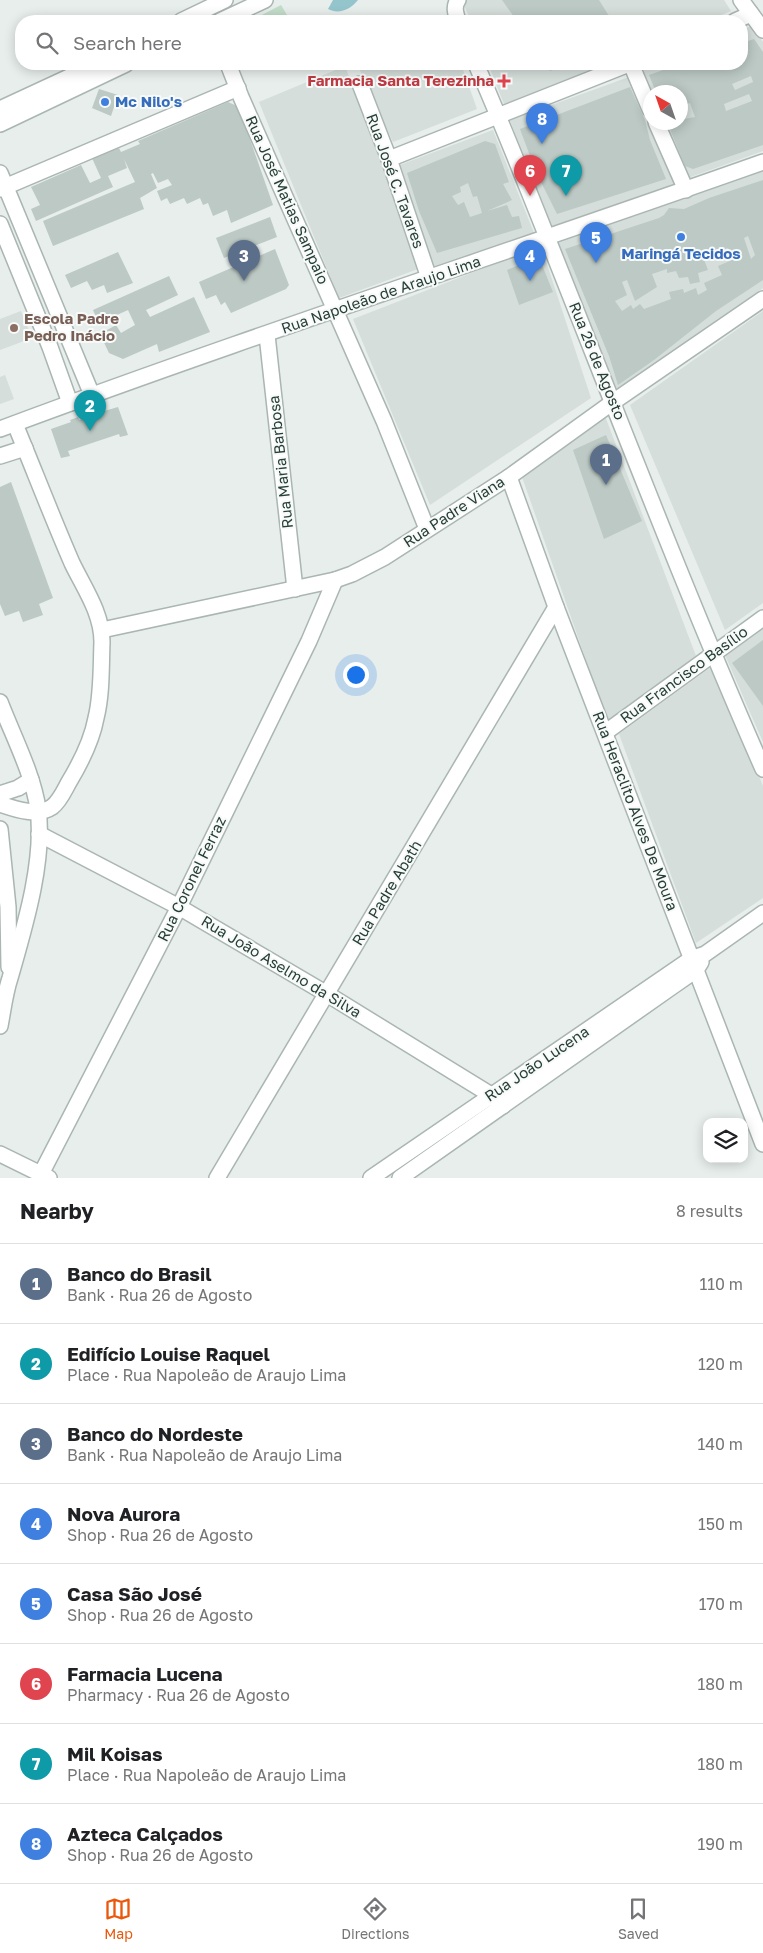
<!DOCTYPE html>
<meta charset="utf-8">
<style>
:root{--surface:#fff;--page:#f2f2f2;--text:#202124;--muted:#757577;--line:#e0e0e0;--accent:#ea580c}
body{margin:0;font-family:"Golos Text",sans-serif;background:var(--page);color:var(--text)}
.controls{position:absolute;right:15px;bottom:15px;display:grid;overflow:hidden;border-radius:10px;box-shadow:0 2px 12px #0003}
.controls button{width:45px;height:45px;display:grid;place-items:center;padding:0;border:0;border-bottom:1px solid var(--line);background:var(--surface);color:var(--text);font:25px sans-serif}
.compass{position:absolute;left:643px;top:85px;width:45px;height:45px;border-radius:50%;background:var(--surface);box-shadow:0 2px 12px #0003;rotate:320deg}
.you{position:absolute;left:355px;top:674px;width:18px;height:18px;margin:-12px;border:4px solid #fff;border-radius:50%;background:#1a73e8;box-shadow:0 0 0 8px #1a73e833}
.badge{display:grid;place-items:center;width:32px;height:32px;border-radius:50%;background:var(--accent);color:#fff;font-size:16px;font-weight:700}
.pin{position:absolute;translate:-50% -41px;filter:drop-shadow(0 1px 2px #0008)}
.pin::after{content:'';position:absolute;top:26px;width:18px;height:15px;background:inherit;clip-path:polygon(0 0,100% 0,50% 100%)}
.list{margin:0;padding:0;list-style:none}
h2{display:flex;justify-content:space-between;align-items:center;height:65px;margin:0;padding:0 20px;font-size:21px}
h2 small{font-size:16px;font-weight:400;color:var(--muted)}
.list li{display:grid;grid-template-columns:32px 1fr auto;gap:15px;align-items:center;box-sizing:border-box;height:80px;padding:0 20px;border-top:1px solid var(--line)}
.list b{display:block;font-size:19px;white-space:nowrap}
.list p{margin:0;font-size:16px;white-space:nowrap;color:var(--muted)}
.list em{font-size:16px;font-style:normal;color:var(--muted)}
.icon{flex:none;width:28px;height:28px;fill:none;stroke:currentColor;stroke-width:2;stroke-linecap:round;stroke-linejoin:round}
.map{position:relative;flex:none;width:763px;height:1178px;overflow:hidden}
.search{position:absolute;background:var(--surface);box-shadow:0 2px 12px #0003;left:15px;right:15px;top:15px;height:55px;display:flex;align-items:center;gap:12px;box-sizing:border-box;padding:0 18px;border-radius:20px;color:var(--muted);font-size:19px}
.sheet{height:705px;background:var(--surface)}
nav{display:flex;justify-content:space-around;align-items:center;box-sizing:border-box;height:70px;border-top:1px solid var(--line);background:var(--surface);font-size:14px;color:var(--muted)}
nav a{display:grid;justify-items:center;gap:2px}
nav .on{color:var(--accent)}
.map>svg:first-child{display:block}
.built{fill:#d5deda}
.green{fill:#c2ddc9}
.water{fill:#94c5cd}
.building{fill:#bcc9c4;fill-rule:evenodd}
.lines{fill:none;stroke-linecap:round;stroke-linejoin:round}
.minor-casing{stroke:#aab6b2;stroke-width:18}
.minor{stroke:#fff;stroke-width:15}
.health-dot{fill:#e0444e;stroke:#f7faf9;stroke-width:2}
.shop-dot{fill:#3f7fe0;stroke:#f7faf9;stroke-width:2}
.education-dot{fill:#8d6e63;stroke:#f7faf9;stroke-width:2}
.labels{text-anchor:middle;stroke-width:4;stroke-linejoin:round;paint-order:stroke}
.health-label{font-size:15px;font-weight:bold;fill:#be3a42;stroke:#f7faf9;text-anchor:end}
.shop-label{font-size:15px;font-weight:bold;fill:#366cbe;stroke:#f7faf9;text-anchor:start}
.street-label{font-size:15px;fill:#273f38;stroke:#f7faf9}
.education-label{font-size:15px;font-weight:bold;fill:#785e54;stroke:#f7faf9;text-anchor:start}
</style>
<div class="map">
<svg width="763" height="1178" viewBox="0 0 763 1178">
<rect width="100%" height="100%" fill="#e7eeeb"/>
<g class="built">
<path d="M465,0H724L731,11L707,21H471L463,3Z"/>
<path d="M752,26L763,42V151L685,179L661,123L680,122V92H650L640,72L660,64H742V30Z"/>
<path d="M357,64H461L477,109L393,142Z"/>
<path d="M488,64H607L504,104Z"/>
<path d="M345,66L383,165L418,269L339,298L259,102Z"/>
<path d="M629,77L654,130L676,187L550,229L510,120Z"/>
<path d="M493,130L534,233L433,269L397,166Z"/>
<path d="M763,167V288L617,391L557,241Z"/>
<path d="M541,246L591,398L430,505L353,319Z"/>
<path d="M21,311L32,338L0,350V319Z"/>
<path d="M763,311V603L725,630L630,405Z"/>
<path d="M5,375L14,399L0,404V377Z"/>
<path d="M605,416L696,656L608,723L521,474Z"/>
<path d="M763,628V742L725,655Z"/>
<path d="M714,665L763,786V898L696,943L619,734Z"/>
</g>
<path class="green" d="M281,5L287,15L275,21H250Z"/>
<path class="water" d="M333,0H358C351,9 339,15 328,9Z"/>
<g class="building">
<path d="M502,0H599L609,16L600,21H517Z"/>
<path d="M754,39L763,52V145L693,169L685,166L667,122H680L681,111L684,119L695,117L690,103L680,106V92H656L649,75L680,64H742V43ZM751,76L753,82L735,90L732,84ZM749,94L752,101L726,111L724,104Z"/>
<path d="M545,64H567L550,71Z"/>
<path d="M630,87L645,120L650,140L666,179L557,214L536,172L520,129Z"/>
<path d="M99,89L118,95L111,116L92,108Z"/>
<path d="M228,102L237,106L245,125L273,205L231,223L227,210L213,216L208,203L203,205L200,198L187,204L184,198L170,204L167,198L161,201L157,191L172,185L168,179L158,183L153,173L151,174L157,188L140,198L144,209L53,246L43,221L135,182L124,159L127,168L108,176L113,187L36,221L31,209L40,205L31,187L81,165L90,183L101,178L92,158L119,148L121,152L140,144L138,141Z"/>
<path d="M485,141L495,144L509,182L503,184L512,200L487,211L507,205L512,217L519,216L522,228L437,253L419,211L407,173ZM468,183L473,197L477,196L482,213L470,217L464,202L458,205L452,196L461,192L460,187Z"/>
<path d="M763,180V280L716,311L654,360L618,385L609,356L565,249L659,218L664,215L669,208L684,209L709,198ZM748,236L755,255L751,259L744,238ZM728,248L732,260L718,266L722,275L704,283L707,290L698,295L696,288L684,293L683,289L669,292L671,299L644,309L640,304L633,309L631,305L622,311L615,301L627,295L622,282L627,280L635,301L657,287L652,274L667,269V273L676,271L679,278L688,277L690,284L700,282L698,273L708,270L703,257Z"/>
<path d="M270,217L277,237L224,258L216,238Z"/>
<path d="M275,249L289,285L286,289L231,313L225,302L221,305L216,295L206,299L199,282Z"/>
<path d="M118,252L133,283L107,293L104,285L92,290L87,281L71,288L65,275Z"/>
<path d="M534,259L542,265L553,292L519,305L507,270Z"/>
<path d="M169,276L178,295L146,310L150,317L194,297L210,332L159,352L157,344L123,359L109,353L100,334L116,325L121,333L135,325L128,310L99,323L93,310Z"/>
<path d="M118,407L128,435L120,437L119,434L68,451L70,456L61,458L51,429L71,422L70,420L78,417L79,420L87,418L86,414L93,412L94,414Z"/>
<path d="M606,435L642,521L604,539L573,450Z"/>
<path d="M11,482L53,598L39,604L43,615L23,622L19,611L5,616L0,604V487Z"/>
<path d="M763,640V706L732,663Z"/>
</g>
<g class="lines">
<defs>
<g id="minor">
<path d="M458,0C453,7 456,14 458,21"/>
<path d="M741,0L763,30"/>
<path d="M181,21L225,0"/>
<path d="M220,21L265,0"/>
<path d="M735,21L751,14"/>
<path d="M228,64L241,97L384,421L427,529"/>
<path d="M476,64C501,121 524,179 547,237C618,415 686,594 763,769"/>
<path d="M631,64L650,109"/>
<path d="M360,84L389,159L429,278"/>
<path d="M0,109L97,64"/>
<path d="M656,122L686,190"/>
<path d="M0,124L126,64"/>
<path d="M389,159L629,64"/>
<path d="M0,173L92,395"/>
<path d="M0,189L238,88"/>
<path d="M0,224L50,347L70,403"/>
<path d="M267,335L295,589"/>
<path d="M0,429C252,335 509,252 763,162"/>
<path d="M0,456L25,448"/>
<path d="M509,477L556,607L763,1144"/>
<path d="M102,630L335,580L352,574L385,557L509,477L613,402L763,299"/>
<path d="M0,702C13,736 33,774 38,809C45,861 24,929 10,978C5,993 3,1010 0,1026"/>
<path d="M606,732L763,618"/>
<path d="M0,794L18,788L31,780"/>
<path d="M0,804C15,809 37,817 52,807C60,801 65,789 69,782C81,762 92,740 96,718C102,694 101,667 102,642C102,613 84,588 72,563C52,517 34,470 15,424"/>
<path d="M0,829L8,907L9,967"/>
<path d="M39,834L179,907L327,994L491,1095L503,1106"/>
<path d="M0,1154L49,1178"/>
<path d="M41,1174L179,907L309,641L335,580"/>
<path d="M217,1178L556,607"/>
<path d="M371,1178L691,959L705,954L763,913"/>
<path d="M400,1178L673,986L696,970L701,962"/>
</g>
</defs>
<use href="#minor" class="minor-casing"/>
<use href="#minor" class="minor"/>
</g>
<path class="health-dot" d="M501.5 73.5h5v5h5v5h-5v5h-5v-5h-5v-5h5z"/>
<g class="shop-dot">
<circle cx="105" cy="102" r="5"/>
<circle cx="681" cy="237" r="5"/>
</g>
<circle class="education-dot" cx="14" cy="328" r="5"/>
<g class="labels">
<g class="health-label">
<text x="494" y="86">Farmacia Santa Terezinha</text>
</g>
<g class="shop-label">
<text x="115" y="107">Mc Nilo's</text>
<text x="681" y="259" text-anchor="middle">Maringá Tecidos</text>
</g>
<g class="street-label">
<text transform="translate(395 181) rotate(70)" y="5">Rua José C. Tavares</text>
<text transform="translate(287 200) rotate(66)" y="5">Rua José Matias Sampaio</text>
<text transform="translate(381 295) rotate(-19)" y="5">Rua Napoleão de Araujo Lima</text>
<text transform="translate(597 361) rotate(68)" y="5">Rua 26 de Agosto</text>
<text transform="translate(281 462) rotate(-96)" y="5">Rua Maria Barbosa</text>
<text transform="translate(454 512) rotate(-33)" y="5">Rua Padre Viana</text>
<text transform="translate(684 675) rotate(-36)" y="5">Rua Francisco Basílio</text>
<text transform="translate(635 811) rotate(69)" y="5">Rua Heraclito Alves De Moura</text>
<text transform="translate(192 879) rotate(-64)" y="5">Rua Coronel Ferraz</text>
<text transform="translate(387 893) rotate(-59)" y="5">Rua Padre Abath</text>
<text transform="translate(281 967) rotate(31)" y="5">Rua João Aselmo da Silva</text>
<text transform="translate(537 1064) rotate(-34)" y="5">Rua João Lucena</text>
</g>
<g class="education-label">
<text x="24" y="324">Escola Padre<tspan x="24" dy="17">Pedro Inácio</tspan></text>
</g>
</g>
</svg>
<div class="controls">
<button><svg class="icon" aria-label="layers" viewBox="0 0 24 24"><path d="M12 4l9 5-9 5-9-5zM3 14l9 5 9-5"/></svg></button>
</div>
<svg class="compass" viewBox="-18 -18 36 36"><path d="M0-13l5 13h-10z" fill="#e53935"/><path d="M0 13l5-13h-10z" fill="#757577"/></svg>
<div class="you"></div>
<div class="pin badge" style="left:606px;top:485px;background:#5c6f8a">1</div>
<div class="pin badge" style="left:90px;top:431px;background:#0f9aa8">2</div>
<div class="pin badge" style="left:244px;top:281px;background:#5c6f8a">3</div>
<div class="pin badge" style="left:530px;top:281px;background:#3f7fe0">4</div>
<div class="pin badge" style="left:596px;top:263px;background:#3f7fe0">5</div>
<div class="pin badge" style="left:530px;top:196px;background:#e0444e">6</div>
<div class="pin badge" style="left:566px;top:196px;background:#0f9aa8">7</div>
<div class="pin badge" style="left:542px;top:144px;background:#3f7fe0">8</div>
<div class="search"><svg class="icon" aria-label="search" viewBox="0 0 24 24"><circle cx="10" cy="10" r="6"/><path d="M15 15l6 6"/></svg>Search here</div>
</div>
<section class="sheet">
<h2>Nearby<small>8 results</small></h2>
<ul class="list">
<li><span class="badge" style="background:#5c6f8a">1</span><div><b>Banco do Brasil</b><p>Bank · Rua 26 de Agosto</p></div><em>110 m</em></li>
<li><span class="badge" style="background:#0f9aa8">2</span><div><b>Edifício Louise Raquel</b><p>Place · Rua Napoleão de Araujo Lima</p></div><em>120 m</em></li>
<li><span class="badge" style="background:#5c6f8a">3</span><div><b>Banco do Nordeste</b><p>Bank · Rua Napoleão de Araujo Lima</p></div><em>140 m</em></li>
<li><span class="badge" style="background:#3f7fe0">4</span><div><b>Nova Aurora</b><p>Shop · Rua 26 de Agosto</p></div><em>150 m</em></li>
<li><span class="badge" style="background:#3f7fe0">5</span><div><b>Casa São José</b><p>Shop · Rua 26 de Agosto</p></div><em>170 m</em></li>
<li><span class="badge" style="background:#e0444e">6</span><div><b>Farmacia Lucena</b><p>Pharmacy · Rua 26 de Agosto</p></div><em>180 m</em></li>
<li><span class="badge" style="background:#0f9aa8">7</span><div><b>Mil Koisas</b><p>Place · Rua Napoleão de Araujo Lima</p></div><em>180 m</em></li>
<li><span class="badge" style="background:#3f7fe0">8</span><div><b>Azteca Calçados</b><p>Shop · Rua 26 de Agosto</p></div><em>190 m</em></li>
</ul>
</section>
<nav>
<a class="on"><svg class="icon" aria-label="map" viewBox="0 0 24 24"><path d="M3 6l6-2 6 2 6-2v14l-6 2-6-2-6 2zM9 4v14M15 6v14"/></svg>Map</a>
<a><svg class="icon" aria-label="directions" viewBox="0 0 24 24"><path d="M12 3l9 9-9 9-9-9zM9 14v-3h6M13 9l2 2-2 2"/></svg>Directions</a>
<a><svg class="icon" aria-label="saved" viewBox="0 0 24 24"><path d="M7 4h10v16l-5-4-5 4z"/></svg>Saved</a>
</nav>
